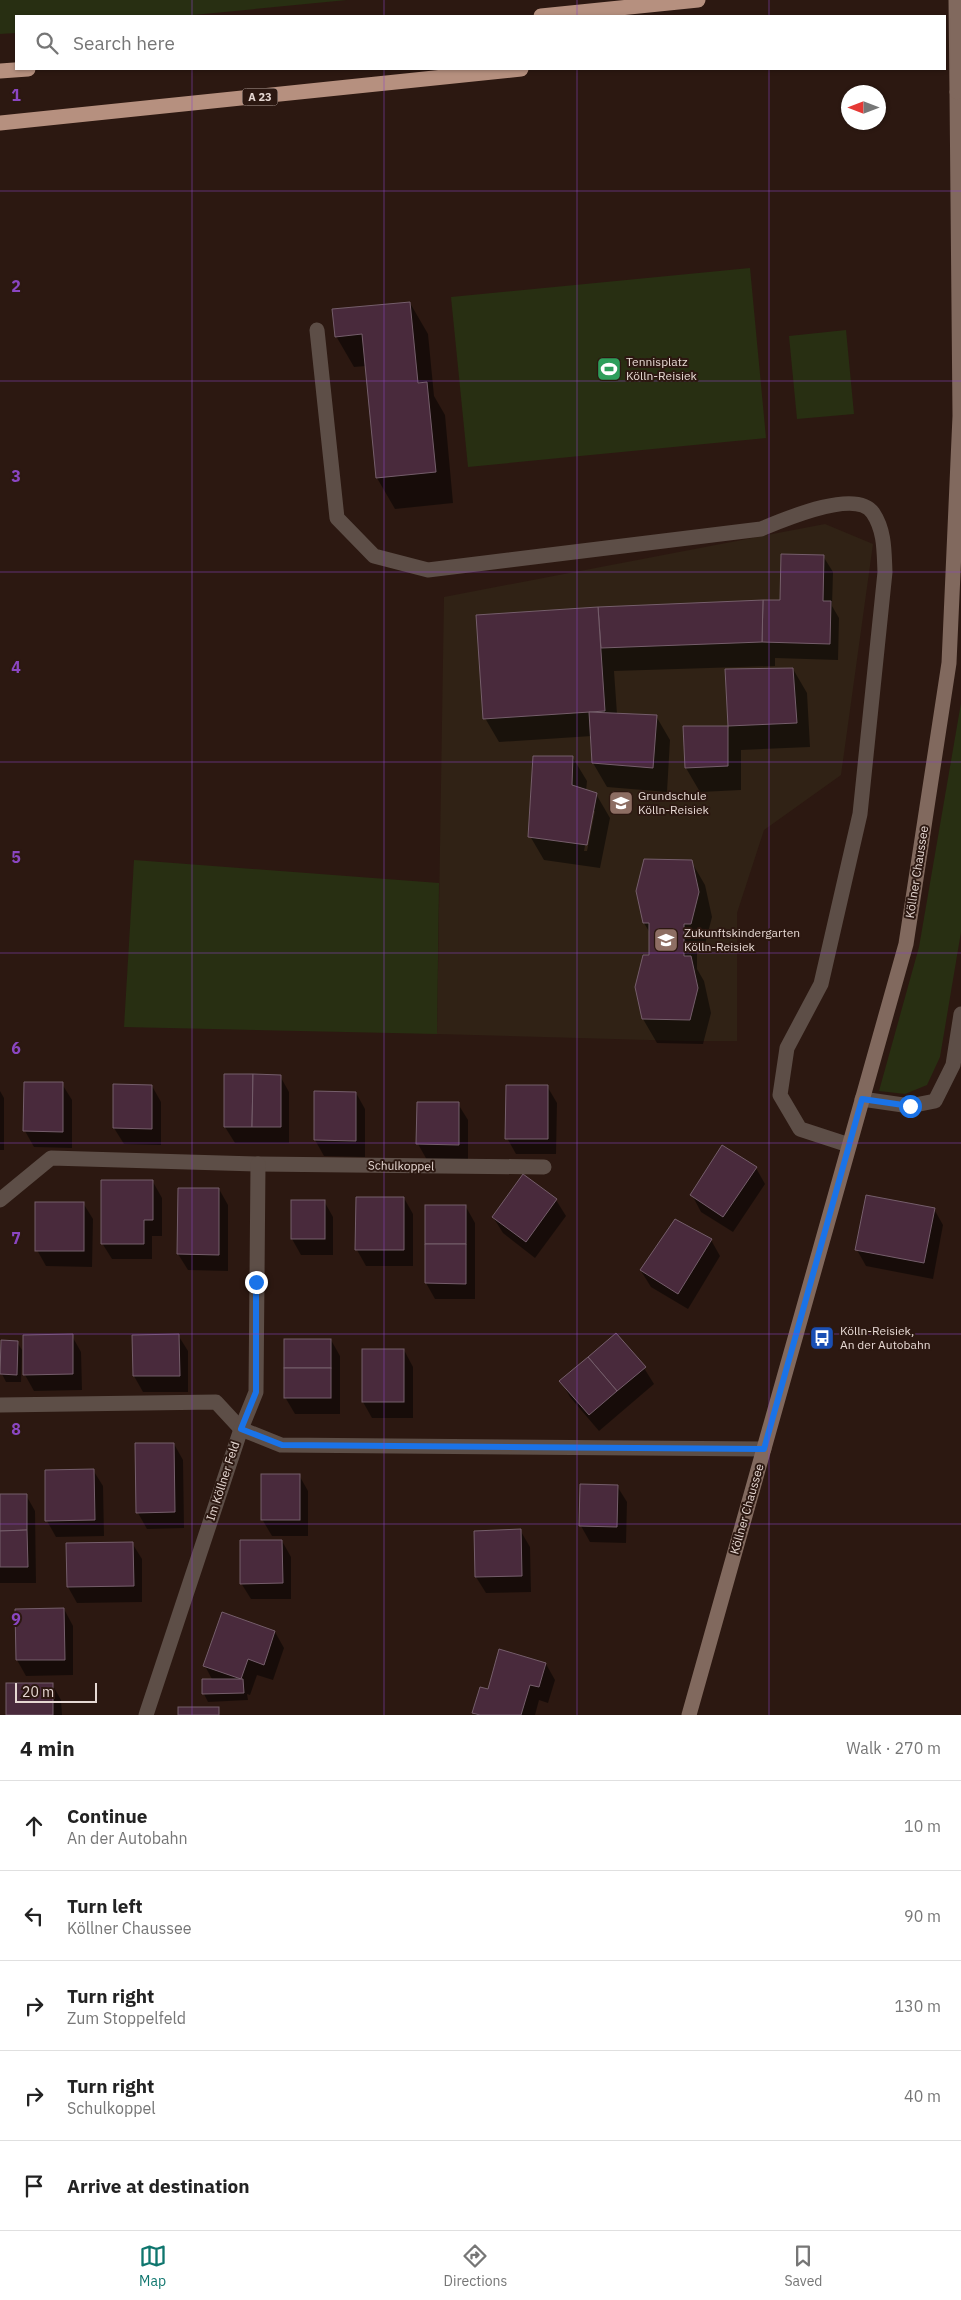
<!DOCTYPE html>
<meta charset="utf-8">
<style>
:root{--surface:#fff;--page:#f6f6f6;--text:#222;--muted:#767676;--line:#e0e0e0;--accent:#0f766e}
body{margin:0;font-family:"IBM Plex Sans",sans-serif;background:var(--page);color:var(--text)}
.compass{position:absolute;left:841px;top:85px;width:45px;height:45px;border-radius:50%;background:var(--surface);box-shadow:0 1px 4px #0004;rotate:270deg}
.scale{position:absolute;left:15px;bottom:12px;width:82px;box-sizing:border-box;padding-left:5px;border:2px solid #e6d8d3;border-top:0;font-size:14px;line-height:18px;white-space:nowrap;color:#e6d8d3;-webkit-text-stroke:4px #2c1811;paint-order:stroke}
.stop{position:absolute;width:15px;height:15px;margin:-11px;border:4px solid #1a73e8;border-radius:50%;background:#fff}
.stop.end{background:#1a73e8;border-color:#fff;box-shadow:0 1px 5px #0008}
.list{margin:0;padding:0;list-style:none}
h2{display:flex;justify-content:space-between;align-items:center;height:65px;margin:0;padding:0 20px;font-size:21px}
h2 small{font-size:16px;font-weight:400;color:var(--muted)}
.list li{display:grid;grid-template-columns:32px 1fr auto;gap:15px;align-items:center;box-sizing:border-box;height:90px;padding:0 20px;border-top:1px solid var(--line)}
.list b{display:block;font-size:19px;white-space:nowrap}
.list p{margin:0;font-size:16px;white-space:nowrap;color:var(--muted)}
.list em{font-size:16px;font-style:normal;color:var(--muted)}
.icon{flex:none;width:28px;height:28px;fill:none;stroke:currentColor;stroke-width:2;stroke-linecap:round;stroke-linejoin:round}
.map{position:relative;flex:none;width:961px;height:1715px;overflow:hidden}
.search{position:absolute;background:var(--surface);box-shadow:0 1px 4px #0004;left:15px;right:15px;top:15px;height:55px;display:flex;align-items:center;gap:12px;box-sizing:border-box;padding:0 18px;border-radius:0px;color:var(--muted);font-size:19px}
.sheet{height:515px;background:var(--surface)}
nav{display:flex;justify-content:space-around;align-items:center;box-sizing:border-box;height:70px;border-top:1px solid var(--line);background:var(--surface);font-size:14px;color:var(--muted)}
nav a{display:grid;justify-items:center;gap:2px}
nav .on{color:var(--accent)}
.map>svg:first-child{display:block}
.education{fill:#302215}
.green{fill:#282f12}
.shadow{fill:#0007;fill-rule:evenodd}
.building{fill:#492a3c;stroke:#755e6b}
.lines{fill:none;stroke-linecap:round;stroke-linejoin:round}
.lane{stroke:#5d4e47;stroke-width:15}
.street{stroke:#5d4e47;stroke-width:15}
.secondary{stroke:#81695e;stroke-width:15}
.highway{stroke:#b6907f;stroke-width:15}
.secondary-bridge{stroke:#81695e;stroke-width:15}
.route{stroke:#1a73e8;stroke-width:6}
.grid{fill:none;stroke:#8b46c2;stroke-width:1;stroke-opacity:0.55}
.labels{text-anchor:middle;stroke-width:4;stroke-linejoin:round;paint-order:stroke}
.shield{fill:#2c1811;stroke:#ae9e99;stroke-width:1}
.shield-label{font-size:11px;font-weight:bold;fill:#e6d8d3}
.poi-label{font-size:12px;fill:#e6d8d3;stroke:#2c1811;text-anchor:start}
.street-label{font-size:12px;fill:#e6d8d3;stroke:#2c1811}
.grid-label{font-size:16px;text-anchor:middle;font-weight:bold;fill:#8b46c2;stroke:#2c1811;stroke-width:4;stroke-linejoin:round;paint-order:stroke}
</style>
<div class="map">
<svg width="961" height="1715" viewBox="0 0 961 1715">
<rect width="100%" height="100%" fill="#2c1811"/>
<path class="education" d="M825,524L873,544L841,775L764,830L737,913V1041H684L437,1034L444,597Z"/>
<g class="green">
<path d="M0,0H347L183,16H16V33L0,34Z"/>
<path d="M750,268L766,438L468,467L451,297Z"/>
<path d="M846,330L854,414L797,419L789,336Z"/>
<path d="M961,703V932L940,1057L927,1085L905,1094L879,1091L919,947Z"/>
<path d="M134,860L439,883L437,1034L124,1027Z"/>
</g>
<g class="shadow">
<path d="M410,303L428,334L434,396L445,415L453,503L395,509L377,478L366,366L354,367L336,336Z"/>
<path d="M823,556L833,572L832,606L839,618L838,660L775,658V666L614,671L617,714L656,716L670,740L667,792L607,787L593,763L592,736L499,742L485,718L477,616L598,608L782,602Z"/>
<path d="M793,669L807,693L810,747L741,750V790L700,792L686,768L684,728H729L726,671Z"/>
<path d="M573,758L587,781L586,791L596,794L610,818L600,868L544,860L530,836ZM592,811H595L587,851H584Z"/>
<path d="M691,861L705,885L712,917L704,948H697V969L704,981L711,1013L703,1044L657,1043L643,1019L650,957V933L644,923Z"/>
<path d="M280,1076L289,1092V1143H235L225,1127Z"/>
<path d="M25,1084H62L72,1100V1148L34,1147L25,1131Z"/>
<path d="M114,1086H152L161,1102V1145L124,1144L114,1128Z"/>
<path d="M547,1086L557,1103L556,1154H516L507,1138Z"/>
<path d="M0,1091L4,1098V1150H0Z"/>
<path d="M315,1093H356L365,1109V1157L324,1156L315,1140Z"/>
<path d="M458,1104L468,1120V1160H427L418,1144Z"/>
<path d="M756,1168L765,1184L733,1232L701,1212L692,1195Z"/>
<path d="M524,1176L556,1200L566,1216L535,1258L503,1233L493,1217Z"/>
<path d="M153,1182L162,1198V1236H152V1259H112L102,1243Z"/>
<path d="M179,1189H219L228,1205V1271L188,1270L178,1254Z"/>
<path d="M404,1198L413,1214V1266H366L357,1250Z"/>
<path d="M324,1201L333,1217V1255H301L292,1239Z"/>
<path d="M83,1203L93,1219L92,1267L46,1266L37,1250Z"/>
<path d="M466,1207L475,1223V1299H435L426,1283Z"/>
<path d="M934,1209L943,1225L933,1279L866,1266L857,1250Z"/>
<path d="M711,1240L720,1256L688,1309L651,1287L641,1271Z"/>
<path d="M178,1335L188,1351V1392H143L134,1376Z"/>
<path d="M72,1336L81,1352L82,1390L34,1391L25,1375Z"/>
<path d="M331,1340L340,1356V1414H295L285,1397Z"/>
<path d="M17,1342L22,1350L21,1382H6L2,1374Z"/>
<path d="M404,1350L413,1367V1418H372L363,1402Z"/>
<path d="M644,1368L654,1384L599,1431L570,1397L561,1381Z"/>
<path d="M174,1444L183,1460L184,1528L147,1529L138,1513Z"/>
<path d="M93,1470L103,1486L104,1536L56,1537L47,1521Z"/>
<path d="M299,1475L308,1491V1536H272L262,1519Z"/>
<path d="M582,1485L617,1486L627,1502L626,1543L590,1542L581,1526Z"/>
<path d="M0,1495H26L35,1511L36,1583H0Z"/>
<path d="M520,1530L530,1547L531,1592L486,1593L476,1577L475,1532Z"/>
<path d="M282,1541L291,1557V1599H251L241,1583Z"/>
<path d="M132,1543L142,1559V1602L77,1603L68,1587Z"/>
<path d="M64,1609L73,1626V1675L26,1676L17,1660Z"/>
<path d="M275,1632L284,1648L273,1680L257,1675L250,1695L247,1694L248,1700L208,1702L204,1694L213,1681L205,1666Z"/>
<path d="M546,1664L555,1680L548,1703L539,1700L535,1715H475L474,1713L489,1691Z"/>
<path d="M52,1684L61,1700L62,1715H7Z"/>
</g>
<g class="building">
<path d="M410,302L418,383L427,382L436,472L376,478L362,334L335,337L332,309Z"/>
<path d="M781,554L824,555L823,601H831L830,644L762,642L763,600H780Z"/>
<path d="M763,600L762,642L601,648L598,607Z"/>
<path d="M598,607L605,711L483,719L476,615Z"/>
<path d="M793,668L797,723L728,726L725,669Z"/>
<path d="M589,712L657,715L653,768L592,763Z"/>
<path d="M683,726H728V766L685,768Z"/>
<path d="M533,756H573L572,785L597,793L587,845L528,837Z"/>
<path d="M644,859L692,860L699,892L691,924H684V956H691L698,988L690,1020L642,1019L635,987L643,955H649V923H643L636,891Z"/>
<path d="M224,1074H253L252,1127H224Z"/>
<path d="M253,1074L281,1075V1127H252Z"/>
<path d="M24,1082H63V1132L23,1131Z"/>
<path d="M113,1084L152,1085V1129L113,1128Z"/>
<path d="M506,1085H548V1139H505Z"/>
<path d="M314,1091L356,1092V1141L314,1140Z"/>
<path d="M417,1102H459V1145L416,1144Z"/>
<path d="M722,1145L757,1167L723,1217L690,1195Z"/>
<path d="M523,1174L557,1199L526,1242L492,1217Z"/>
<path d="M101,1180H153V1220H144V1244H101Z"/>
<path d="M178,1188H219V1255L177,1254Z"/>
<path d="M866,1195L935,1208L924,1263L855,1250Z"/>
<path d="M356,1197H404V1250H355Z"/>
<rect x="291" y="1200" width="34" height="39"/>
<rect x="35" y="1202" width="49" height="49"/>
<rect x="425" y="1205" width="41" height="39"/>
<path d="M675,1219L712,1239L678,1294L640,1270Z"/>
<path d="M425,1244H466V1284L425,1283Z"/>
<path d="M616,1333L646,1367L617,1391L588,1357Z"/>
<path d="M73,1334V1374L23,1375V1335Z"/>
<path d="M179,1334L180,1376H133L132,1335Z"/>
<rect x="284" y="1339" width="47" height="29"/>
<path d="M1,1340L18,1341L17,1375L0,1374Z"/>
<rect x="362" y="1349" width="42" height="53"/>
<path d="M588,1357L617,1391L589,1415L559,1381Z"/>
<rect x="284" y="1368" width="47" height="30"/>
<path d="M135,1443H174L175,1512L136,1513Z"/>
<path d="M94,1469L95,1520L45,1521V1470Z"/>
<rect x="261" y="1474" width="39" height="46"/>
<path d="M580,1484L618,1485L617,1527L579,1526Z"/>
<path d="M0,1494H27V1530L0,1531Z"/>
<path d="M521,1529L522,1576L475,1577L474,1531Z"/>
<path d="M27,1530L28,1567H0V1531Z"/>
<path d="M240,1540H282L283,1583L240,1584Z"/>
<path d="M133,1542L134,1586L67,1587L66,1543Z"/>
<path d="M64,1608L65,1660H16L15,1609Z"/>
<path d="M222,1612L275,1631L264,1665L248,1659L241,1679L203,1666Z"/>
<path d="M499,1649L546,1663L539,1687L530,1685L521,1715H480L472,1713L480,1687L488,1689Z"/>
<path d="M202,1679H243L244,1693L202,1694Z"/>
<rect x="6" y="1683" width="47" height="32"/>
<rect x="178" y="1707" width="41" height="8"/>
</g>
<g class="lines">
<path class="lane" d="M317,330L337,518L374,556L428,570L761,529C783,520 856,488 873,513C885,531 884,552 885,572L860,814L821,984L787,1048L780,1095L800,1129L849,1145"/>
<g class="street">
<path d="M862,1099L910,1106L935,1101L953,1065L961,1014"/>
<path d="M0,1200L51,1158L258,1164L544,1167"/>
<path d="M0,1405L216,1402L241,1429L281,1445L764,1449"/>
<path d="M146,1715L241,1429L256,1392L258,1164"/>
</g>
<path class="secondary" d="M689,1715L906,944L949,663L960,416L957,92"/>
<g class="highway">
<path d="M541,16L698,0"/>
<path d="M0,71L28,69"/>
<path d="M0,123L521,69"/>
</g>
<path class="secondary-bridge" d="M956,0L957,92"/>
</g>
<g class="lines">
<path class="route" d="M256,1282V1392L241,1429L282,1445L764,1449L862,1099L910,1106"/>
</g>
<path class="grid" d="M192,0V16M384,0V16M577,0V16M769,0V16M192,69V1715M384,69V1715M577,69V1715M769,69V1715M0,191H961M0,381H961M0,572H961M0,762H961M0,953H961M0,1143H961M0,1334H961M0,1524H961"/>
<defs>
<symbol id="stadium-square" viewBox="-11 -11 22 22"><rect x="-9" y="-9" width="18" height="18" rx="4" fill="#2e9e5b" stroke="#2c1811"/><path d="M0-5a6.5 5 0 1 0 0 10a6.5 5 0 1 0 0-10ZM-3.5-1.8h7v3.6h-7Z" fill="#fff"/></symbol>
<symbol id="school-square" viewBox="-11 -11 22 22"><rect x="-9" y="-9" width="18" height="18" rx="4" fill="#8d6e63" stroke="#2c1811"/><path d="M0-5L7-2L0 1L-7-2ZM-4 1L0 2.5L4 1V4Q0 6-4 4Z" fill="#fff"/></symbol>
<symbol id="bus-square" viewBox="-11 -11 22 22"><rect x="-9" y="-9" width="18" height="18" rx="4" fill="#1a4fb4" stroke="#2c1811"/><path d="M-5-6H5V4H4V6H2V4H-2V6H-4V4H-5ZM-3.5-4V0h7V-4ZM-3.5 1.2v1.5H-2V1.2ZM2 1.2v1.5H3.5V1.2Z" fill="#fff"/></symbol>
</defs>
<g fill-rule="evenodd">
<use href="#stadium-square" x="595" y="355" width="28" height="28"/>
<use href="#school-square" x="607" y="789" width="28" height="28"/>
<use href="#school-square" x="652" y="926" width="28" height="28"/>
<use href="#bus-square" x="808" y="1324" width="28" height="28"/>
</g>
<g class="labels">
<rect class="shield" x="242.5" y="88.5" width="35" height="17" rx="4"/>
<g class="shield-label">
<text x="260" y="101">A 23</text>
</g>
<g class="poi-label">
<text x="626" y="366">Tennisplatz<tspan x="626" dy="14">Kölln-Reisiek</tspan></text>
<text x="638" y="800">Grundschule<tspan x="638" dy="14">Kölln-Reisiek</tspan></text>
<text x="684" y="937">Zukunftskindergarten<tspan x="684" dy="14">Kölln-Reisiek</tspan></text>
<text x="840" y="1335">Kölln-Reisiek,<tspan x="840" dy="14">An der Autobahn</tspan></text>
</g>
<g class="street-label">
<text transform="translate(917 872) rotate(-81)" y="4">Köllner Chaussee</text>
<text transform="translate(401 1166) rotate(1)" y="4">Schulkoppel</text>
<text transform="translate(223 1481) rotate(-72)" y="4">Im Köllner Feld</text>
<text transform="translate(747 1509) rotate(-74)" y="4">Köllner Chaussee</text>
</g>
</g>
<g class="grid-label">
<text x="16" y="101">1</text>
<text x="16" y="292">2</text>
<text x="16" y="482">3</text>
<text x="16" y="673">4</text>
<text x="16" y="863">5</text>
<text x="16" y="1054">6</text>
<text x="16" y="1244">7</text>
<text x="16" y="1435">8</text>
<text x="16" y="1625">9</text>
</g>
</svg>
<svg class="compass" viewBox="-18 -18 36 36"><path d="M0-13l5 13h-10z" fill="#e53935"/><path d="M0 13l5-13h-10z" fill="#767676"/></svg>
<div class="scale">20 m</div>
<div class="stop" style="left:910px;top:1106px"></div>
<div class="stop end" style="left:256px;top:1282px"></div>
<div class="search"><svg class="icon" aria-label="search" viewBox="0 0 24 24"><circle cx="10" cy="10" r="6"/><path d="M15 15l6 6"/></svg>Search here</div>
</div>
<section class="sheet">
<h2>4 min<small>Walk · 270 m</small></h2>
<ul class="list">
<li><svg class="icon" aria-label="ahead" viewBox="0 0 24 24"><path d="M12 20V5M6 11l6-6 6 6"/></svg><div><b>Continue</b><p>An der Autobahn</p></div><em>10 m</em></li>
<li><svg class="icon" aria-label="left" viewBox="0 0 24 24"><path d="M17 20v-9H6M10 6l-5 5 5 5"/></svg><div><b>Turn left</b><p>Köllner Chaussee</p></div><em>90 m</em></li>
<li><svg class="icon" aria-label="right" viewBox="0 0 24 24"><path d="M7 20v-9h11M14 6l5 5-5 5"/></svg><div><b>Turn right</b><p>Zum Stoppelfeld</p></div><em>130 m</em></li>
<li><svg class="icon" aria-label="right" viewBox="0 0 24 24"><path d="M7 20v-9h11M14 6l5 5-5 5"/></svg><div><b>Turn right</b><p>Schulkoppel</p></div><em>40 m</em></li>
<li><svg class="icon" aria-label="arrive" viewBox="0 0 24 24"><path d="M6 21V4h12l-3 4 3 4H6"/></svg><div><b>Arrive at destination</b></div></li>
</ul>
</section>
<nav>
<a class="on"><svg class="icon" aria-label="map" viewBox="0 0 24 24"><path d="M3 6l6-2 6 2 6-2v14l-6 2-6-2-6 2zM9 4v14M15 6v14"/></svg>Map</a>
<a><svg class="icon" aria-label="directions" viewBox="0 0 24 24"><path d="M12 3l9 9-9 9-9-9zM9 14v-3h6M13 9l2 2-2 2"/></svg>Directions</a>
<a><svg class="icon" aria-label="saved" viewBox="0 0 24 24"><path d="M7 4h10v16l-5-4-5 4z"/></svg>Saved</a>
</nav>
